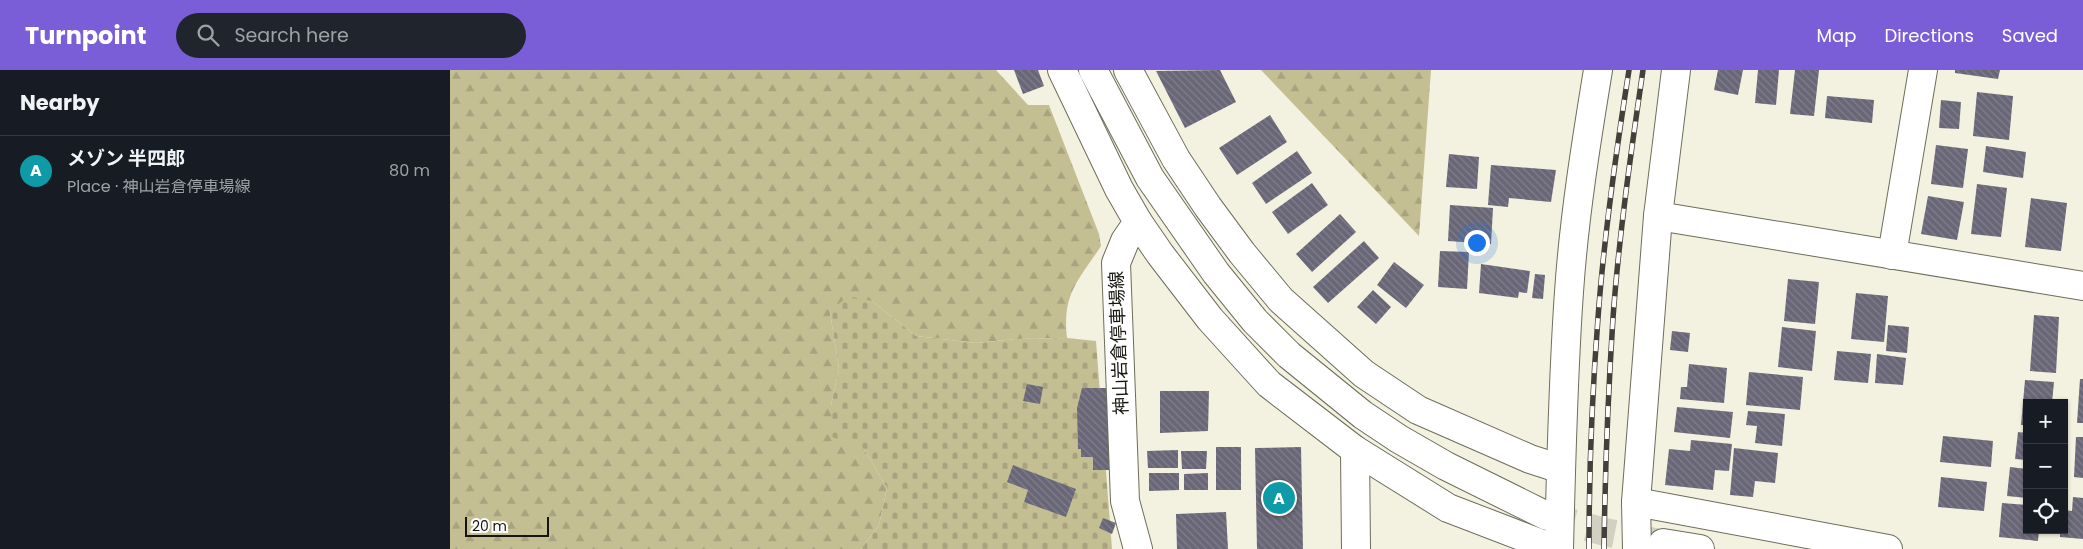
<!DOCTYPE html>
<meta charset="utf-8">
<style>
:root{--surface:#171b24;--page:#20242c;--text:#f1f3f6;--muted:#9ea1a6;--line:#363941;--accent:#7a5ed8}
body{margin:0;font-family:Poppins,"Noto Sans JP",sans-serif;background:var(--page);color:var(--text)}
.controls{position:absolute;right:15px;bottom:15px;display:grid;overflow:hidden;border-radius:0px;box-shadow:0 1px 4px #0004}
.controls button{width:45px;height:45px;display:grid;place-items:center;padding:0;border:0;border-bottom:1px solid var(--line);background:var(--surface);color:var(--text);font:25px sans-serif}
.scale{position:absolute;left:15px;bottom:12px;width:84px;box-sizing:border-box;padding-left:5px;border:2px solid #15140e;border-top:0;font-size:14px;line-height:18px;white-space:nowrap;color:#15140e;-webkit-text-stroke:4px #fff;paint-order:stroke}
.you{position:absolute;left:1026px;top:172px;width:18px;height:18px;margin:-12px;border:4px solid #fff;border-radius:50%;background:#1a73e8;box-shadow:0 0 0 8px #1a73e833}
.badge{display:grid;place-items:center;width:32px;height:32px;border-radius:50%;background:var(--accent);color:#fff;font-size:16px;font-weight:700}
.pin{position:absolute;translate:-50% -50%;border:2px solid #fff;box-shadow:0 1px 5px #0006}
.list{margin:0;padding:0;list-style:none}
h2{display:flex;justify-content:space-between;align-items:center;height:65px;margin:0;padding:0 20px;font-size:21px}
h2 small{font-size:16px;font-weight:400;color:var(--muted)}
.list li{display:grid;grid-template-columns:32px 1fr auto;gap:15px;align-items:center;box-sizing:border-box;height:70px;padding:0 20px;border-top:1px solid var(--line)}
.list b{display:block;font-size:19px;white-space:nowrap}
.list p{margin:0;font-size:16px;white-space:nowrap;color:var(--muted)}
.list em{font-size:16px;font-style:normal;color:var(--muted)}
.icon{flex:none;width:28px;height:28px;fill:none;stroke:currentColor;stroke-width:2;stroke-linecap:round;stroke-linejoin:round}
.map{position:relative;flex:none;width:1633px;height:479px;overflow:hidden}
header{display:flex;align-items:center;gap:30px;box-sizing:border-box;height:70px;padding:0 25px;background:var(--accent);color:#fff}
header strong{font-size:24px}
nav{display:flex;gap:28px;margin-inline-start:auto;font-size:18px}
.search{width:350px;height:45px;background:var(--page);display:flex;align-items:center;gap:12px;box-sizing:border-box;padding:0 18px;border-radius:28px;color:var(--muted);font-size:19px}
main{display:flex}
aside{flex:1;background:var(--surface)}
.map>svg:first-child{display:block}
.forest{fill:url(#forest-firs)}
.cemetery{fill:url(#cemetery-stones)}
.building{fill:url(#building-back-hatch)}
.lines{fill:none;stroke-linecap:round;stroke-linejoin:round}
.tertiary-tunnel{stroke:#d2d0c0;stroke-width:28;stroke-dasharray:28 14;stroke-linecap:butt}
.minor-casing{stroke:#6e6d5c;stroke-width:30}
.tertiary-casing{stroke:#6e6d5c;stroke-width:30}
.secondary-casing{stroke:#6e6d5c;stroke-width:30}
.minor{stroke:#fff;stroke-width:28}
.tertiary{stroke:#fff;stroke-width:28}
.secondary{stroke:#fff;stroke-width:28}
.rail-casing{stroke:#424038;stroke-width:5.5}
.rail{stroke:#fff;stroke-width:4;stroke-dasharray:11;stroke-linecap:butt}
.labels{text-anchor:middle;stroke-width:4.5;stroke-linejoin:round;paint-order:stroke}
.street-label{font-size:18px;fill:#15140e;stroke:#fff}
</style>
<header>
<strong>Turnpoint</strong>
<div class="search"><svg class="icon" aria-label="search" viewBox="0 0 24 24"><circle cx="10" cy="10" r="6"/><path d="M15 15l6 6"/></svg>Search here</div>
<nav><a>Map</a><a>Directions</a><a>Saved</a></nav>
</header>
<main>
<aside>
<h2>Nearby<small></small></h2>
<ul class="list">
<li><span class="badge" style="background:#0f9aa8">A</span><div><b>メゾン 半四郎</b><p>Place · 神山岩倉停車場線</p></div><em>80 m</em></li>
</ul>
</aside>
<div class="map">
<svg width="1633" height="479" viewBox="0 0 1633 479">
<defs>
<pattern id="forest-firs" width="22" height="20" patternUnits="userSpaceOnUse" patternTransform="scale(1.25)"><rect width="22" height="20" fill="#c4bf93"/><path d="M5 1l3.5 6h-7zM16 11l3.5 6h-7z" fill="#a8a37e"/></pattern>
<pattern id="cemetery-stones" width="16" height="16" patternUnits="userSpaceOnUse" patternTransform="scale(1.25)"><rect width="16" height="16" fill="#c4bf93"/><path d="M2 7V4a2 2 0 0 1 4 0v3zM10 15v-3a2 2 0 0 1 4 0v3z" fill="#a8a37e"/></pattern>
<pattern id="building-back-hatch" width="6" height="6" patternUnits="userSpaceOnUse" patternTransform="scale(1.25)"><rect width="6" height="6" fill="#696777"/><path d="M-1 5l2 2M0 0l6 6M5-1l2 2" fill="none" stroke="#817f8a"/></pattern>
</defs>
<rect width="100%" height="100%" fill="#f3f1df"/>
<g class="forest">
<path d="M0,0H546L578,35H599L649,164L651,176C628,211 612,224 617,268L566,269L526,273L466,266L422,231L380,242L389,299L381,335L414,379L437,418L429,455L411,479H0Z"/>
<path d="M811,0H981L969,166Z"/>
</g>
<path class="cemetery" d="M398,226L422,231L466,266L526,273L566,269L617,268L646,271L662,479H411L429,455L437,418L414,379L382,367L381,335L389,299L380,242Z"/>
<g class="building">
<path d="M564,0H588L594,16L573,24Z"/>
<path d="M770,0L786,32L735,58L706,1Z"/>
<path d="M1268,0H1293L1288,25L1264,20Z"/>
<path d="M1308,0H1329L1326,35L1305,33Z"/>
<path d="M1345,0H1369L1364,46L1340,44Z"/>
<path d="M1505,0H1550L1548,9L1505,3Z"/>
<path d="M1527,22L1563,26L1559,70L1523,66Z"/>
<path d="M1377,26L1424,30L1422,53L1375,48Z"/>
<path d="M1491,30L1511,32L1509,59L1489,58Z"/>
<path d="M820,45L837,72L787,105L769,78Z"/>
<path d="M1486,75L1518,79L1513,118L1481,114Z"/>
<path d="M1536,76L1576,82L1573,108L1533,102Z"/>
<path d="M847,81L862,103L816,134L802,113Z"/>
<path d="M999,84L1029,87L1027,119L996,117Z"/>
<path d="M1041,95L1106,100L1101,132L1059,128L1058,137L1038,135Z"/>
<path d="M862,113L878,135L838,164L822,142Z"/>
<path d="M1527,114L1557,118L1551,167L1521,164Z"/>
<path d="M1478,126L1514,132L1507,170L1471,164Z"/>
<path d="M1581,128L1617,133L1611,181L1575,177Z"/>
<path d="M1000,135L1043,138L1041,174L998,171Z"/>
<path d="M890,144L906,162L862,202L846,184Z"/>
<path d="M914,171L929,188L878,233L863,217Z"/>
<path d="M990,181L1019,182L1017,219L988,217Z"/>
<path d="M944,192L974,215L956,238L927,215Z"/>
<path d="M1031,194L1080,201L1077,223L1069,222L1068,228L1029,223Z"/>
<path d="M1085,204L1095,205L1093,229L1082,228Z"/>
<path d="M1338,209L1369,212L1365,254L1334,251Z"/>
<path d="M923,220L941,237L926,254L907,237Z"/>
<path d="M1406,223L1438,226L1434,272L1401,269Z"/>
<path d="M1584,245L1609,247L1606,303L1580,301Z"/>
<path d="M1438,255L1459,257L1457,283L1436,281Z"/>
<path d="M1332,257L1366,261L1362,301L1328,297Z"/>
<path d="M1222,261L1240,263L1238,282L1220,280Z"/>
<path d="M1387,281L1421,284L1418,313L1384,310Z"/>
<path d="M1427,284L1456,288L1453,315L1425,313Z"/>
<path d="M1239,294L1277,298L1274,333L1230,329L1231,317H1237Z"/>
<path d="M1299,302L1353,307L1350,340L1296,335Z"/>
<path d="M1630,309H1633V353H1627Z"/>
<path d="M1575,310L1604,312L1602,333H1577V355H1571Z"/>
<path d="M577,314L593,317L590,334L573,331Z"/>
<path d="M632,318H658L661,400H643V387H631V379H628L627,338Z"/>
<path d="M710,321H759L758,361L710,363Z"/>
<path d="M1227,337L1283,342L1280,368L1224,362Z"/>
<path d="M1298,341L1335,344L1332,376L1305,373L1307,356L1296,355Z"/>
<path d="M1568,362L1577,363V390L1565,389Z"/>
<path d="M1493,366L1543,371L1541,397L1490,392Z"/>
<path d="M1626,367H1633V408L1624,407Z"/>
<path d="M1241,370L1282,374L1279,401L1265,400L1263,420L1215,415L1219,379L1240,381Z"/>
<rect x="766" y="377" width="25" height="43"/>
<path d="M851,377L853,479H807L805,378Z"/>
<path d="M1284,378L1328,383L1325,413L1305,411L1303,427L1280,425Z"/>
<path d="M728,380V398H698L697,381Z"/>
<path d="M731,381H757L756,399H732Z"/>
<path d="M563,395L626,419L616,447L574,432L578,420L557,412Z"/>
<path d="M1560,397L1577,399V428L1557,426Z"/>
<path d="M699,403H729V420L699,421Z"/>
<path d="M758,403V420H734V404Z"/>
<path d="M1491,407L1537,412L1534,441L1488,437Z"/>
<path d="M1623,427L1633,428V469L1610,467V460H1614V440L1622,441Z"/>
<path d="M1552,433L1577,435V460H1589L1588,471L1549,467Z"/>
<path d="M776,442L778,479H727L726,444Z"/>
<path d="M653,448L666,453L662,464L649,458Z"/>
</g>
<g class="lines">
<path class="tertiary-tunnel" d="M1097,446L1155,462L1210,473"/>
<defs>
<g id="minor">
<path d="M678,0L726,89L758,137L792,183L831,230L914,304L968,340L1080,389L1111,399"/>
<path d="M1208,146L1633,216"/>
<path d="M688,152L710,184L760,249L819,314L905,380L998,438L1105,479"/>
<path d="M1442,185L1473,0"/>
<path d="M905,380L906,479"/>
<path d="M1186,432L1438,479"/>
<path d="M1109,479C1111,393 1113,307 1119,222C1124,148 1136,73 1148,0"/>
<path d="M1187,479L1186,432L1208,146L1226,0"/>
</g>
<g id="tertiary">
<path d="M643,0L700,108L766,203L805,251L839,285L913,345L949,369L996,396L1097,446"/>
<path d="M1213,473L1250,479"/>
</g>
<path id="secondary" d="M612,0L669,119L688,152L675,171L666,193L675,431L688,479"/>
</defs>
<use href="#minor" class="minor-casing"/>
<use href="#tertiary" class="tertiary-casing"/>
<use href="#secondary" class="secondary-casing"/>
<use href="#minor" class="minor"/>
<use href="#tertiary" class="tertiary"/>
<use href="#secondary" class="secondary"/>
<defs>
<g id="rail">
<path d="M1139,479C1139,402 1142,325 1148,248C1154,165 1166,82 1179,0"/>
<path d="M1154,479C1155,402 1158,325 1163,248C1169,165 1181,82 1193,0"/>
</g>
</defs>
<use href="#rail" class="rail-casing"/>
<use href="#rail" class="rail"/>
</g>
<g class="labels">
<g class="street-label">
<text transform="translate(669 273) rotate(-92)" y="6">神山岩倉停車場線</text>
</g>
</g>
</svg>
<div class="controls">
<button>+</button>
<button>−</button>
<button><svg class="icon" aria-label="locate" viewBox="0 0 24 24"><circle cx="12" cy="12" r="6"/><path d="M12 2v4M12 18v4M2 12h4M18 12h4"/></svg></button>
</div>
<div class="scale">20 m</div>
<div class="you"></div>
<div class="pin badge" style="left:829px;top:428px;background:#0f9aa8">A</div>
</div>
</main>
